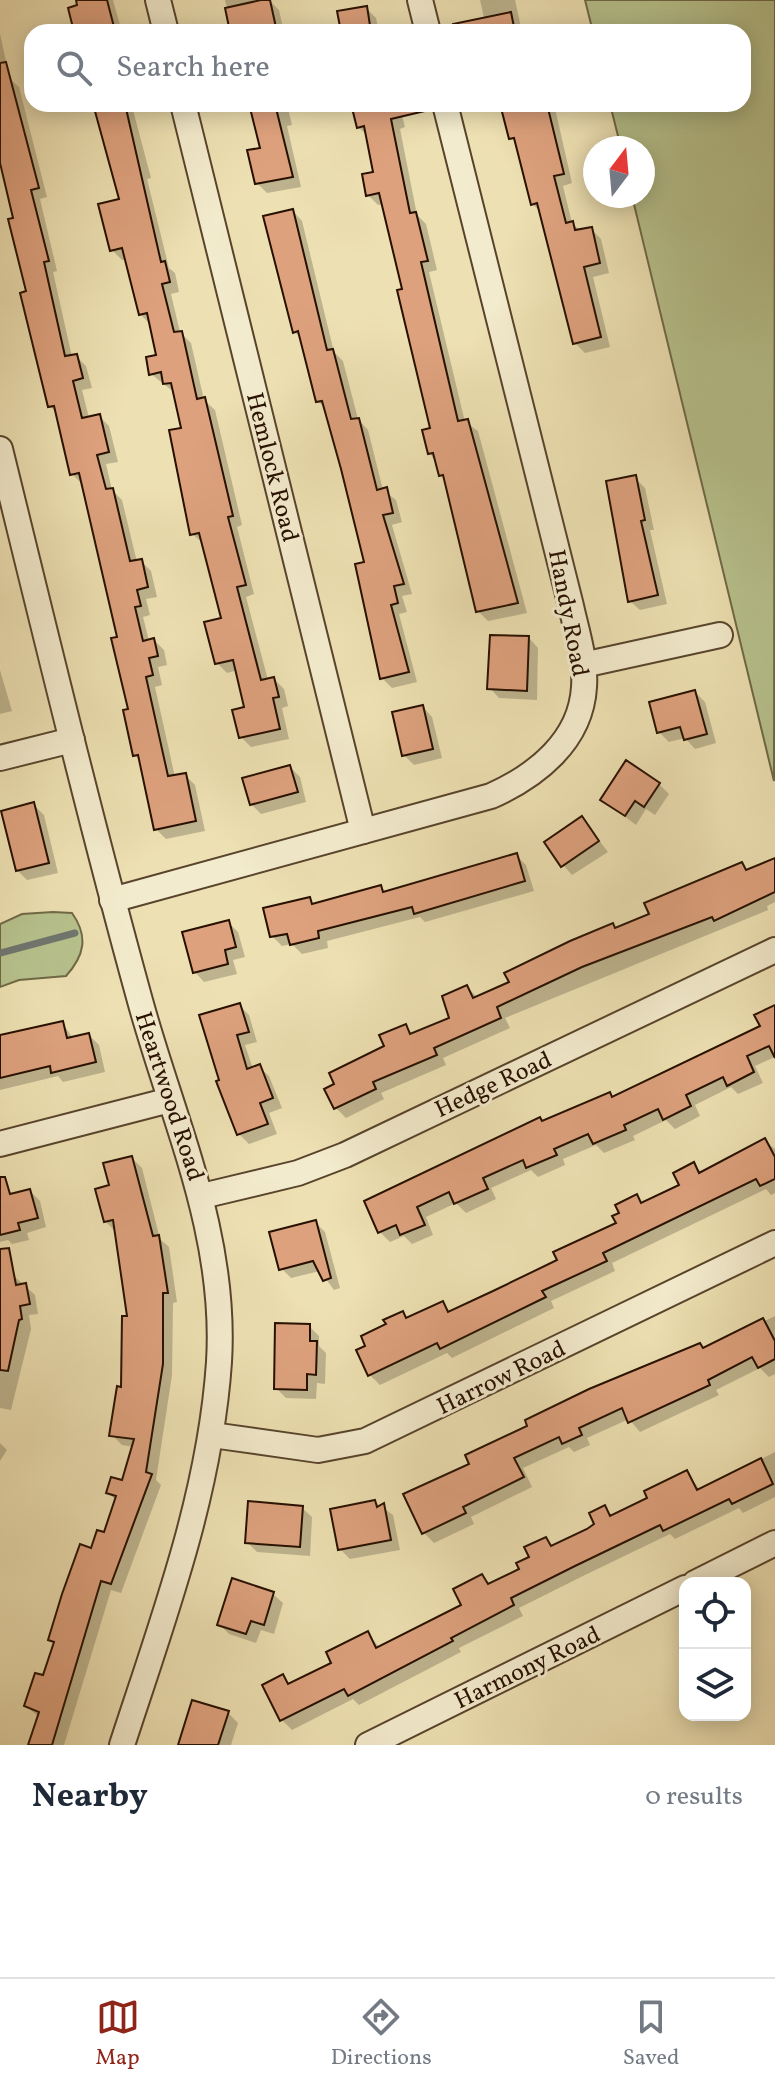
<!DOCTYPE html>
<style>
:root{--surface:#fff;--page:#f2f2f3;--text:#1f2937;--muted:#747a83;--line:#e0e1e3;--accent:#8f2418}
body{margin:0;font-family:Vollkorn,serif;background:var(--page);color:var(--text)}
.controls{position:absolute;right:24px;bottom:24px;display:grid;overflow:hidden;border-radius:16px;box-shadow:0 4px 20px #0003}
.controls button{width:72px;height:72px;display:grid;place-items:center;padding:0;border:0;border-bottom:2px solid var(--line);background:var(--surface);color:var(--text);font:40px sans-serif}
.compass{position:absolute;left:583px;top:136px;width:72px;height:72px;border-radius:50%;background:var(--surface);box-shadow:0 4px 20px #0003;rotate:16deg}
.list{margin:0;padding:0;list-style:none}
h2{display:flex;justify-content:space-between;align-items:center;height:104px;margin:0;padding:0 32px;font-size:34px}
h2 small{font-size:26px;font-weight:400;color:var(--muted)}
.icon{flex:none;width:44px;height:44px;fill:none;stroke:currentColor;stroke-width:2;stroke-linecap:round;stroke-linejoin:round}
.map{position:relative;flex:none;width:775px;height:1745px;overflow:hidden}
.search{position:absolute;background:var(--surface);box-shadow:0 4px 20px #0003;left:24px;right:24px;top:24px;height:88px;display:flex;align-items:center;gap:20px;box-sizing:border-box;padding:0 28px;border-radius:24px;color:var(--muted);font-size:30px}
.sheet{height:232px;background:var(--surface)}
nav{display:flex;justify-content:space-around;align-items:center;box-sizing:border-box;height:112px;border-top:2px solid var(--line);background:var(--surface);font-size:22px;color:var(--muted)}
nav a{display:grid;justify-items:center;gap:4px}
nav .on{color:var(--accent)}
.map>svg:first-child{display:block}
.green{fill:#b7c28d;stroke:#6f6946;stroke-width:2}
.shadow{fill:#0003}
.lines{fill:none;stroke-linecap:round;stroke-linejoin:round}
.stream{stroke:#70766f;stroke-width:7}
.building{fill:#dda17d;stroke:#271000;stroke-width:2}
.street-casing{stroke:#58442c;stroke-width:28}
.street{stroke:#f3ebcd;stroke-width:24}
.labels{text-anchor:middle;stroke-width:6;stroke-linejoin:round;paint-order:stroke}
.street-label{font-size:24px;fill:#271000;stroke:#f3ebcd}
</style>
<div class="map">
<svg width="775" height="1745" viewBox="0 0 775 1745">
<rect width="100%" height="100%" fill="#ede0b2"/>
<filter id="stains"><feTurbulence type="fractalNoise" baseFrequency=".0025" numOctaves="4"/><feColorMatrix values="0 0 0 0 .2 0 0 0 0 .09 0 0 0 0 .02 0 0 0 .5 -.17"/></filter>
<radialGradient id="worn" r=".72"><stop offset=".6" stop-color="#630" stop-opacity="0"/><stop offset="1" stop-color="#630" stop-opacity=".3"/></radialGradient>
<g class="green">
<path d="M585,0H775L774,781L632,196H643V148H621L610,104H743V32H593Z"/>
<path d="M53,912L72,913C89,937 84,956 66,976L19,980L0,987V924L22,914Z"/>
</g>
<g class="shadow">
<path d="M78,0H113L122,32H76L70,9L79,7Z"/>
<path d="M225,0H253L254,4L269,0L279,10L284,32H233Z"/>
<path d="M480,0H515L522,32H487Z"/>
<path d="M366,8L376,18L379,32H343Z"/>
<path d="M0,34L10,79L19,87L47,197L40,199L57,271L53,272L72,357L76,356L86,366L92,388L82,390L89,418L99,416L109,426L118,462L106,464L112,490L122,500L137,562L141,561L151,571L157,597L146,599L150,615L143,617L149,641L154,640L164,650L167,665L158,667L162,685L155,687L175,777L185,775L195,785L205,831L166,839L156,829L142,762L135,755L119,638L82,484L72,474L58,414L50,406L15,220L0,158Z"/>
<path d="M88,104H138L139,109L133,110L151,178L147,179L169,268L175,273L179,292L171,294L180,332L191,343L204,400L215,410L242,525L237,527L254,594L246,597L268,680L274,679L284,689L288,706L282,708L289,739L251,747L241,737L247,708L238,670L227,673L217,663L223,619L204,544L192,534L184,429L175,393L151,374L158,357L150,324L140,314L127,259L122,260L112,250L122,200L99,118Z"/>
<path d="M251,104H287L292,125L287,126L301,187L267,193L257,183L263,149Z"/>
<path d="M353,104H399L405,127L400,129L417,215L426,224L437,270L429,272L465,422L478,431L527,613L488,621L478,611L446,480L430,453L432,430L404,291L384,204L378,205L368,195L376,174L368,136L358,127Z"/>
<path d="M503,104H554L572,183L563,186L572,223L580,231L591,229L601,239L609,273L593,277L610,347L585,353L575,343L542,213L532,204Z"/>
<path d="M293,211L302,221L334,352L343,361L358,419L368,430L383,490L396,500L402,522L392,525L412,594L402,596L407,612L399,614L417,682L392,688L382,678L366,564L327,410L318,401L302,339L295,332Z"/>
<path d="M635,478L645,488L654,530H650L667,604L640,610L630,601Z"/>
<path d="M529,638L538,648L537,700L499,698L490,688Z"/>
<path d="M0,670L12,711L0,714Z"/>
<path d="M695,692L705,702L716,743L695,749L685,738L669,742L659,732Z"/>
<path d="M423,707L432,717L442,758L414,765L404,755Z"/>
<path d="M290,767L300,777L306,802L261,814L251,804Z"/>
<path d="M659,784L669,794L655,815L646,809L636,825L602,799Z"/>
<path d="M34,805L44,815L58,873L27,880L17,870Z"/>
<path d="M582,818L608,852L572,875L563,865Z"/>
<path d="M516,855L526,865L534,891L425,922L420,917L327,941L328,948L302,954L292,944L282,946L272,936L309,899L315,905L381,887L387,893Z"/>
<path d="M775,860V902L767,906L768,910L505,1018L510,1028L443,1058L446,1065L381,1093L384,1099L346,1118L336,1108L326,1090L387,1047L405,1026L414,1035L451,1019L467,987L478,998L511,983L613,925L617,930L652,915L742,864L749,871Z"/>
<path d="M228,922L238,932L245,957L233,960L237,974L204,982L195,972Z"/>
<path d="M239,1005L249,1015L257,1042L245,1045L253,1069L259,1067L269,1076L282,1108L269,1113L277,1134L249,1144L239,1134L219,1082Z"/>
<path d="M775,1009V1057L755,1066L763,1083L738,1094L731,1087L695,1105L700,1116L675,1129L666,1120L633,1136L635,1140L604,1153L596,1145L563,1159L565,1165L538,1177L531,1170L491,1188L496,1199L466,1213L456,1203L426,1217L433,1235L412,1244L404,1236L390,1242L380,1232L543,1123L610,1095L614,1099L762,1027Z"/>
<path d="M62,1023L73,1038L89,1035L99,1045L105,1072L63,1082L58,1076L0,1090V1036Z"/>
<path d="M765,1141L775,1149V1193L771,1195L766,1189L612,1263L615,1271L551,1301L554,1308L452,1358L447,1353L380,1385L370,1375L358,1351L368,1347L364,1337L402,1314L408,1319L442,1303L452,1313L560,1261L618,1224L636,1197L644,1204L682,1186L694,1165L703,1174Z"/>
<path d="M132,1158L142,1168L160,1239L169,1247L177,1302L173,1303L172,1375L156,1480L161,1485L121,1593L111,1590L64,1745H30L39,1717L26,1706L44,1678L56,1644L51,1640L92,1550L105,1535L117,1501L108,1493L123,1483L134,1447L122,1445L112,1435L123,1389L130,1318L116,1232L105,1221L111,1187Z"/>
<path d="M30,1191L40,1201L46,1227L27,1233L29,1240L12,1244L8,1240L0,1242V1199Z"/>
<path d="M315,1222L325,1232L340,1288L334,1290L320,1271L291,1278L281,1268Z"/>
<path d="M13,1275L35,1295L38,1314L29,1315L31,1329L11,1410L0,1408V1277Z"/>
<path d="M775,1316V1374L769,1377L760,1368L716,1390L719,1395L640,1432L629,1419L587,1438L590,1445L574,1452L569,1447L523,1468L532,1487L471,1517L474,1524L434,1543L424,1533L406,1495Z"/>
<path d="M309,1326L319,1336V1346L326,1353L325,1384L317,1383L316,1399L286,1398L276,1388Z"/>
<path d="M0,1443L7,1450L0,1461Z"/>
<path d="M775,1452V1497L743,1513L739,1508L675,1539L670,1534L585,1575L519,1608L523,1616L459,1648L461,1652L359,1705L353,1699L292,1730L282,1720L283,1677L291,1685L334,1663L368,1634L380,1648L464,1606L482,1576L491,1585L522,1570L546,1539L554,1547L597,1525L604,1508L613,1516L650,1499L687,1472L700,1490Z"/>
<path d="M375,1502L393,1515L400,1550L350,1559L340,1549Z"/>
<path d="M302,1508L312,1517L310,1556L257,1552L247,1542Z"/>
<path d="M273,1594L283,1603L274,1634L261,1630L256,1643L229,1634L219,1624Z"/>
<path d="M228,1713L238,1723L231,1745H183Z"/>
</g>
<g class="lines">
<path class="stream" d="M0,953L75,933"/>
</g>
<g class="building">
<path d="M76,0H107L114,27L74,32L68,8L77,5Z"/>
<path d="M261,0H270L277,32H230L225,8Z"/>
<path d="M367,6L371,32H341L337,11Z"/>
<path d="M511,12L515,32H454L453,24Z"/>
<path d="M6,62L39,188L31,190L49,261L44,262L65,356L77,354L83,378L73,381L82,418L100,414L109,452L97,455L106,489L113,488L130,561L142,559L148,587L137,590L141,606L135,607L143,641L154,638L158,656L149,658L153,675L146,677L168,776L186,773L196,821L154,830L138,755L133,756L123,710L128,709L111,638L117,637L79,473L70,475L54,406L48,407L20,293L26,291L8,219L13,218L0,163V63Z"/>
<path d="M93,104H125L161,262L165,261L170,282L162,284L174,332L182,331L197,399L205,397L233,516L228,517L246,585L237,587L261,680L274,677L279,697L273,698L280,729L239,738L232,710L244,707L233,660L215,664L204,622L221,618L199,533L190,535L169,430L181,428L171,383L163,384L161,372L149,375L146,357L156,355L147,313L139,315L122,248L110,251L98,204L119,199Z"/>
<path d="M249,104H275L293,177L255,184L247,150L260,148Z"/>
<path d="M351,104H424L425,111L391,119L410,213L416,212L428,261L421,262L458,421L468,419L518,603L476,612L443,475L439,476L433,453L428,454L422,430L430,428L397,290L402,289L379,193L366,196L362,174L373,172L364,126L357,128Z"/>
<path d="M500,104H547L564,174L554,176L566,223L573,221L575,230L592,227L600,263L584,267L601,337L573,344L537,203L531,205L514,138L509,139Z"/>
<path d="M293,209L327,350L333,349L351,419L359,418L377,490L387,487L393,513L383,515L404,584L394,586L398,603L391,605L409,672L380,679L355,564L364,562L341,469L322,401L316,402L298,331L293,333L263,216Z"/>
<path d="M636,475L645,520L641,521L658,595L628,602L606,481Z"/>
<path d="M490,635L529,636L527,691L487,689Z"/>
<path d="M695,690L707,734L684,740L680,727L657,733L649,702Z"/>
<path d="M423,705L433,749L402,756L392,712Z"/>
<path d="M626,760L660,783L644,807L635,801L625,816L600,800Z"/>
<path d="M290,765L298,792L250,805L242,778Z"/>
<path d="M34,802L49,863L16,871L1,811Z"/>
<path d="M582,816L599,841L561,867L544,842Z"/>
<path d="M517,853L525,881L414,914L412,907L318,931L319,938L290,945L287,934L270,937L263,908L310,897L312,904L381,885L383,892Z"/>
<path d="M775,858V892L714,921L712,917L582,967L497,1007L501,1018L434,1048L437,1055L373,1082L376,1089L334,1109L324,1089L334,1084L329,1073L384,1046L379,1035L406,1024L410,1034L449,1018L442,996L467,985L473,998L509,982L504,973L570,941L613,923L615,928L649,914L644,903L742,862L746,870Z"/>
<path d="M229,920L236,947L225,950L228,964L193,973L182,932Z"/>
<path d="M240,1003L249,1032L237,1035L247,1069L260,1064L273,1098L260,1103L268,1124L237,1135L216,1081L219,1080L199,1015Z"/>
<path d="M775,1005V1058L769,1046L747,1056L754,1072L727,1086L723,1077L686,1095L691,1106L663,1120L658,1109L624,1125L626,1130L593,1144L588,1134L554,1149L557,1155L526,1168L523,1160L483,1178L488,1189L454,1204L449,1192L417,1207L425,1225L400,1235L396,1225L378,1233L364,1201L540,1117L542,1121L610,1092L612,1097L760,1026L754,1015Z"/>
<path d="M63,1021L67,1038L89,1033L96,1062L51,1073L50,1066L0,1078V1035Z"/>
<path d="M765,1138L775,1157V1179L760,1186L756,1179L603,1253L607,1261L542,1291L546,1297L440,1349L437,1343L368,1376L356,1350L365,1346L361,1336L386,1324L383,1320L403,1311L406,1318L443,1301L448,1312L493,1291L557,1260L553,1252L616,1223L612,1216L619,1213L615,1205L637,1194L641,1203L679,1185L673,1173L694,1162L699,1173Z"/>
<path d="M132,1156L153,1236L159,1235L168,1293H163V1364L146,1472L152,1474L111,1584L101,1581L52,1745H28L39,1712L24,1706L35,1673L43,1675L54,1642L48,1640L62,1594L80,1544L91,1548L97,1530L104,1532L116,1496L106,1493L111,1477L122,1480L134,1439L109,1436L117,1386L121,1387L122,1316H127L113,1220L104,1222L95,1189L109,1185L103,1163Z"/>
<path d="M0,1177H5L10,1194L30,1189L38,1218L18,1223L20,1230L0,1235Z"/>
<path d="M316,1220L331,1278L323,1281L313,1261L279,1270L269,1232Z"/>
<path d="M9,1248L16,1285L26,1283L30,1304L20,1306L22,1319L19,1320L8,1371L0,1370V1249Z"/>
<path d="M763,1318L775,1341V1359L758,1368L752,1357L708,1380L710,1385L628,1423L622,1408L579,1428L582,1435L562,1444L559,1437L514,1458L524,1477L463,1507L466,1513L422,1534L403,1494L469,1464L465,1455L527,1426L525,1420L589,1389L700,1343L703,1348Z"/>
<path d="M275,1323L310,1324V1341H317L316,1375L307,1374V1390L274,1389Z"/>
<path d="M761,1458L773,1484L732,1504L729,1499L663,1531L660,1525L575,1566L511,1598L514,1605L451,1638L453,1641L348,1696L344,1689L280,1721L262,1685L283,1674L288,1684L331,1663L326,1652L368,1631L376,1648L461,1605L453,1589L482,1574L488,1584L519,1569L516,1563L529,1557L524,1547L546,1537L551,1546L587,1529L594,1524L589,1513L605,1505L610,1516L647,1498L644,1491L687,1470L697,1490Z"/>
<path d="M375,1500L377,1507L384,1503L391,1540L338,1550L330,1509Z"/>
<path d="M248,1501L303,1506L300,1547L245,1543Z"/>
<path d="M232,1578L274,1592L264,1625L251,1621L246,1634L217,1625Z"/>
<path d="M192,1700L229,1711L218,1745H178Z"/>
</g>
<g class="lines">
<defs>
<g id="street">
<path d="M158,0L166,32"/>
<path d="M420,0L428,32"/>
<path d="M183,104L363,831"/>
<path d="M0,449C45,632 89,815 139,997C172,1119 227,1232 219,1362C210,1495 163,1619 122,1745"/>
<path d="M583,665L720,635"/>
<path d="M0,758L72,740"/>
<path d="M112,900L491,796C536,776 581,741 584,687C586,660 577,633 571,606L445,104"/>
<path d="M0,1144L170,1100"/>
<path d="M202,1196L298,1173L345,1155L775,950"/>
<path d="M212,1435L318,1450L365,1441L775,1243"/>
<path d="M695,1583L775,1543"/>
<path d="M368,1745L685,1588"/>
</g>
</defs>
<use href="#street" class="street-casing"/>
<use href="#street" class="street"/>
</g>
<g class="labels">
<g class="street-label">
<text transform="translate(273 467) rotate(76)" y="8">Hemlock Road</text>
<text transform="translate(569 613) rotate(79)" y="8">Handy Road</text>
<text transform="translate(493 1084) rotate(-25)" y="8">Hedge Road</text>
<text transform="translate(170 1096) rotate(72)" y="8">Heartwood Road</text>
<text transform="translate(501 1377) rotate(-26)" y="8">Harrow Road</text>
<text transform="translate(527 1667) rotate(-26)" y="8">Harmony Road</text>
</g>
</g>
<rect width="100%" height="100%" filter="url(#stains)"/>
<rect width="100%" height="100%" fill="url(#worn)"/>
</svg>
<div class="controls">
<button><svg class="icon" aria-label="locate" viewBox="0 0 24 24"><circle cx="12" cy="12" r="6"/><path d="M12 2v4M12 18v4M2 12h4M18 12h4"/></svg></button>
<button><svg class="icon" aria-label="layers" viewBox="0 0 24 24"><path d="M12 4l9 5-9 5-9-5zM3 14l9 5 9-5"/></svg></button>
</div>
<svg class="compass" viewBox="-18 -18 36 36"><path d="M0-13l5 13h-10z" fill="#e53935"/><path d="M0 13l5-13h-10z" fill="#747a83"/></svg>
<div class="search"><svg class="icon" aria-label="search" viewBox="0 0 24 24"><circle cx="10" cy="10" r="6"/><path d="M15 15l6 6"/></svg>Search here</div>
</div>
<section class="sheet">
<h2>Nearby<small>0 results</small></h2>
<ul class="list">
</ul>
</section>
<nav>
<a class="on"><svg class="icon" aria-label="map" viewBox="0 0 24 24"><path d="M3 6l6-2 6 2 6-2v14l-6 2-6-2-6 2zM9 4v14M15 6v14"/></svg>Map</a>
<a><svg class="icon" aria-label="directions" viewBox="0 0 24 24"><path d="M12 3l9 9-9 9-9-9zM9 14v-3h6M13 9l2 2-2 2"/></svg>Directions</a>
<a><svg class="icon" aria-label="saved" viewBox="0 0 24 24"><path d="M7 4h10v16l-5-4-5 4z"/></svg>Saved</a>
</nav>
